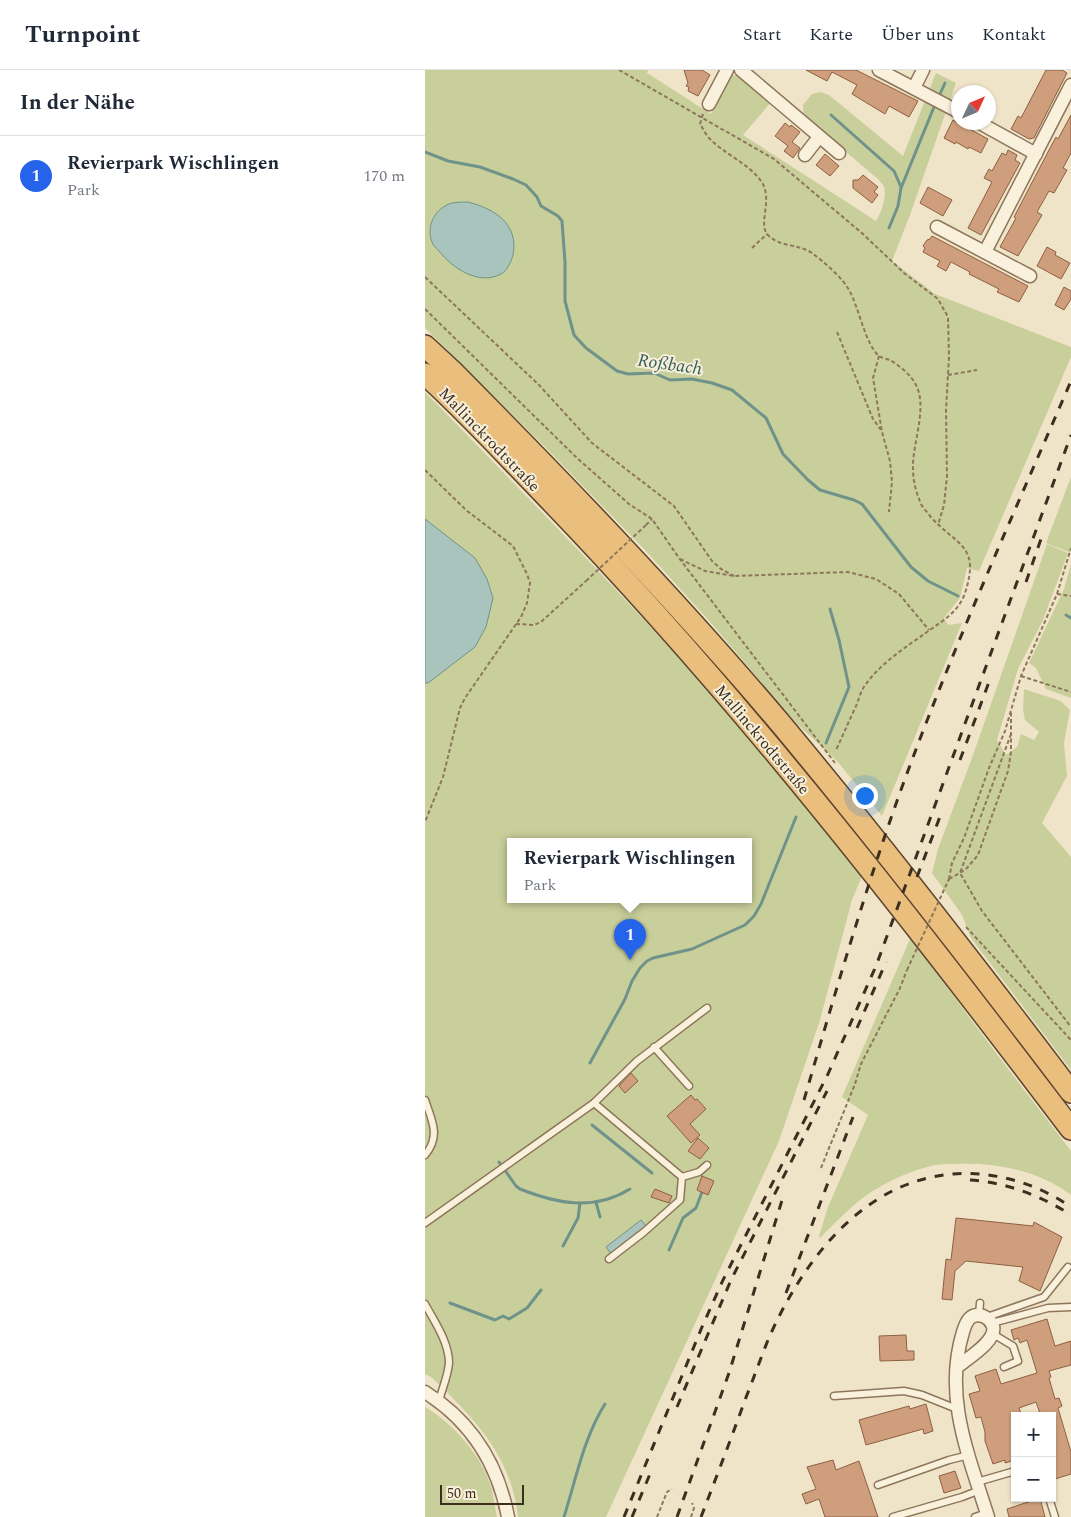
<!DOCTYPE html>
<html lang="de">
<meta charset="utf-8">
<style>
:root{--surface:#fff;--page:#f2f2f3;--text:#1f2937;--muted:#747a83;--line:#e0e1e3;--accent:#2563eb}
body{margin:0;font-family:Spectral,serif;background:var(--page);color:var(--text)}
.controls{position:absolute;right:15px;bottom:15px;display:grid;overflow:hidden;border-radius:0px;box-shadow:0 1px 4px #0004}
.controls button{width:45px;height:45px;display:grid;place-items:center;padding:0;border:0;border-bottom:1px solid var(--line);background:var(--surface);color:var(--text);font:25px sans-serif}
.compass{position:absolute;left:526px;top:15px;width:45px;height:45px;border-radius:50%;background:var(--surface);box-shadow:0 1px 4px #0004;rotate:46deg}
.scale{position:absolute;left:15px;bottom:12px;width:84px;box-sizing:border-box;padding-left:5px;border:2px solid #3d2e20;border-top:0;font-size:14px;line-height:18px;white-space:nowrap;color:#3d2e20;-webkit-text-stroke:4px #f7eed8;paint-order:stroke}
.you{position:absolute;left:439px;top:725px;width:18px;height:18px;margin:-12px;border:4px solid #fff;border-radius:50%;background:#1a73e8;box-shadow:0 0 0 8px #1a73e833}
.badge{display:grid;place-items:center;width:32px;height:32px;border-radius:50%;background:var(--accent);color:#fff;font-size:16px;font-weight:700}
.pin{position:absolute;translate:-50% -41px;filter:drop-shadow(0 1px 2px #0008)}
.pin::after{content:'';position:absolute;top:26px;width:18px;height:15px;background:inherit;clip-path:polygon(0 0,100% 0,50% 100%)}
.popup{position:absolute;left:82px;top:768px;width:245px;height:65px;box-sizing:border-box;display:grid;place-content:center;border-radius:0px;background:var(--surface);filter:drop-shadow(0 1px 4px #0005);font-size:16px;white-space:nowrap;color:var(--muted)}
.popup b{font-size:19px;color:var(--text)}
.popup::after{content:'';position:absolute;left:50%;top:100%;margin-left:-10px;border:10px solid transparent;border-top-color:var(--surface)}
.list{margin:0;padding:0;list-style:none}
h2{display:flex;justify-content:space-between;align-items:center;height:65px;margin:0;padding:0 20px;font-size:21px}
h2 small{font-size:16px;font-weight:400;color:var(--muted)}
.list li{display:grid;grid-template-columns:32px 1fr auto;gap:15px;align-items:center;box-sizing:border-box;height:80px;padding:0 20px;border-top:1px solid var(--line)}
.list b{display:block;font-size:19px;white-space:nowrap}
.list p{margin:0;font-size:16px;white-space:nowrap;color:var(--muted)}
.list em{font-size:16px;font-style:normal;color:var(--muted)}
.map{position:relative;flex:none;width:646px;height:1447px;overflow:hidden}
header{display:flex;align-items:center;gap:30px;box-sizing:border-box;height:70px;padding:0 25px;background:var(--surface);border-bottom:1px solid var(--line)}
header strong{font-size:24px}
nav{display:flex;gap:28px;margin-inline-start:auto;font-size:18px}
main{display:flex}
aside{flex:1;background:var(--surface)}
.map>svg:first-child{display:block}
.green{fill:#c9cf9b;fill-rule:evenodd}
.water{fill:#a9c4bc;stroke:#6f938a}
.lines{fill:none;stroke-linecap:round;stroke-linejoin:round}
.stream{stroke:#6f938a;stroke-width:3}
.building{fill:#cf9f7d;stroke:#8d5f41}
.service-casing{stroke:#8d765c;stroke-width:9}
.minor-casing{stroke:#8d765c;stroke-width:15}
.trunk-casing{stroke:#5b4430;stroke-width:24}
.path{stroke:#8d765c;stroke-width:2;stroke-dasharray:4 2.5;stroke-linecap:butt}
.service{stroke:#faf1dc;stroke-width:6}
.minor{stroke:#faf1dc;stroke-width:12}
.trunk{stroke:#eabe7c;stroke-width:21}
.rail{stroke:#3d2e20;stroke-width:3;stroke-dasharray:9 9;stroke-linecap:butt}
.path-bridge{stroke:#8d765c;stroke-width:2;stroke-dasharray:4 2.5;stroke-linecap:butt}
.labels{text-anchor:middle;stroke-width:4;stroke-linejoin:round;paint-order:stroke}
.street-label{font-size:16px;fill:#3d2e20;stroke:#f7eed8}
.water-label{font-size:18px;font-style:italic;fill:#2f5d5a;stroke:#f7eed8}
</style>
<header>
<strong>Turnpoint</strong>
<nav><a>Start</a><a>Karte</a><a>Über uns</a><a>Kontakt</a></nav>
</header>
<main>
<aside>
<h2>In der Nähe<small></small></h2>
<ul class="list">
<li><span class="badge">1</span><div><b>Revierpark Wischlingen</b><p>Park</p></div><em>170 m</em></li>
</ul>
</aside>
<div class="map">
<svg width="646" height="1447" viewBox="0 0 646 1447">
<rect width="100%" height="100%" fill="#f0e4c8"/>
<g class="green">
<path d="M0,0H223L222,3L286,44L304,6C315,0 338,24 347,31L318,65L451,151C456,143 462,127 459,117C458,114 455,112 454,110L379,46L378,35L387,24L395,22L404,25L478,86L511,3L531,13L485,145L467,191L510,224L646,277V287L554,501L542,498L535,528L519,548L523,555L537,553L457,746L412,691L372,654L286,553L219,479L118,375L0,258Z"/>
<path d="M0,322C113,438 227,553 331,676C367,719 402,763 437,806L427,830L395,950L354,1071L181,1447H93C86,1385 49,1348 6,1307L0,1304ZM86,771H324V829H86Z"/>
<path d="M646,407V483L621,473Z"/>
<path d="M622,474L643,483L618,550L593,599L572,670L581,685L592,677L596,664L609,670L614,662L600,650L598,640L599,619L636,631L645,640L639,673L642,706L617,753L646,787V1000L546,868L537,845L507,803L513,779L548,685Z"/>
<path d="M646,494V628L621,619L611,598L604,593L639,519Z"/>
<path d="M485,869L498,885L571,983L646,1081V1125C613,1100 570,1092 529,1094C523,1094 516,1094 510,1095C487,1100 463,1111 443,1124C425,1137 411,1152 395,1168L394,1166L403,1137L443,1045L417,1027Z"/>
<path d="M0,1337C29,1354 58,1387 67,1420C69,1429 70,1438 72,1447H0Z"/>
</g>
<g class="water">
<path d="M43,132C70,139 94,154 88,185C86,192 82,201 76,204C54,216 27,198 14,181C11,178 8,175 7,172C1,157 9,140 24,134C29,132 37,132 43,132Z"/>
<path d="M0,449L50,488L62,509L68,528L61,557L50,577L3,613H0Z"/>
<path d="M216,1150L221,1156L186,1184L181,1177Z"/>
</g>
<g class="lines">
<g class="stream">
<path d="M515,24L520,13"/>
<path d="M406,45L469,101L476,117"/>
<path d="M0,82L23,91L55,97L88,109L101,115L112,127L116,136L133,146L137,151L140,192V231L149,265L161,278L192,301L203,304L229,303L245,310L267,309L287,313L307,320L341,348L358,384L383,410L395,420L429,430L437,434L486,497L503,511L533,526"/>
<path d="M464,158L473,136L476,118L509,37"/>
<path d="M641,545L646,548"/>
<path d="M401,673L424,617L414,570L405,539"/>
<path d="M165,993L200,929L207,911L215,898L222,891L228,888L267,879L320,855L329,846L336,834L371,747"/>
<path d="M167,1055L227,1103"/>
<path d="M74,1092L91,1116L95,1119C133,1134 169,1141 205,1119"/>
<path d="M171,1132L175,1147"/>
<path d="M138,1176L153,1148L155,1133"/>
<path d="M244,1180L258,1148L271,1138L277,1122"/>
<path d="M25,1233L70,1250L78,1246L84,1249L102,1238L116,1220"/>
<path d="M139,1447C151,1409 159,1367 180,1334"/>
</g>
</g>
<g class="building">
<path d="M259,0H277L285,5L273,26L263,21L264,17L261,16L263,13Z"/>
<path d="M381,0H431L493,31L484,47L464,36L460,44L427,24L432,15L407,2L402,11Z"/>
<path d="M621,0H637L642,3L609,68L604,69L586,59L593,46L596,48Z"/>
<path d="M646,45V83L638,98L642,100L629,123L624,121L612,142L617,145L593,186L575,177L591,148L589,147L624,80L631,67L633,69Z"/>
<path d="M528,50L563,69L556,83L544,77L543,79L531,72L530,74L519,68Z"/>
<path d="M360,53L365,57L366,55L375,62L367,72L375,78L368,88L359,81L363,76L350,66Z"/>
<path d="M583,80L592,85L590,90L595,93L556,165L543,158L567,112L559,108L564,99L567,101L577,83L581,85Z"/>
<path d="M400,84L414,96L405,106L391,95Z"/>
<path d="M438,105L453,117L449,122L453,125L447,133L428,118V110H433Z"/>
<path d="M503,117L527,130L518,146L495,133Z"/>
<path d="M507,166L603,216L594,232L572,222L574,219L544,204L545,202L526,192L521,201L512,196L515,191L498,182L500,178L498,176L502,170L505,169Z"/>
<path d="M622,177L631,182L630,185L645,193L636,209L612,196Z"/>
<path d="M639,217L646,221V229L639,240L630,235Z"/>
<path d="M206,1003L213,1011L200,1023L194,1016Z"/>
<path d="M266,1025L270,1030L272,1029L281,1039L265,1054L275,1065L266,1073L242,1046Z"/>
<path d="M273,1068L284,1078L275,1089L263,1081Z"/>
<path d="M277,1106L289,1111L283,1125L272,1120Z"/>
<path d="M230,1119L247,1126L244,1133L226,1127Z"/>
<path d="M531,1148L608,1156L609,1152L637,1167L615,1221L594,1211L598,1197L541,1191L530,1201L527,1230L517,1229L521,1189L526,1190Z"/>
<path d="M622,1249L630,1276L646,1271V1295L624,1301L626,1307L624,1308L630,1329L634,1328L637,1336L633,1338L646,1382V1404L627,1410V1346H616L611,1332L594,1338L597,1346H590V1390L580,1393V1390L568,1394L560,1371V1362L556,1347L551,1348L544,1324L555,1321L550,1306L571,1299L576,1314L612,1303L602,1270L595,1273L593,1268L589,1270L586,1260Z"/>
<path d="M481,1265L482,1281H489V1290L455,1291L454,1266Z"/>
<path d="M501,1334L508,1361L499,1364L498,1359L441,1375L434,1350L484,1336L485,1339Z"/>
<path d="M408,1390L411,1400L434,1391L453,1447H400L394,1429L381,1434L377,1424L391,1419L382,1397Z"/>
<path d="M530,1401L536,1418L519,1423L514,1406Z"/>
<path d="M615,1428L620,1447H584L582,1439Z"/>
</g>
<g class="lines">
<defs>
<g id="service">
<path d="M229,977L264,1016"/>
<path d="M0,1030C7,1051 16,1066 0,1085"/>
<path d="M169,1033L257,1107L255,1130L219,1162L184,1189"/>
<path d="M257,1107L274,1102L282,1095"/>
<path d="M0,1153L169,1033L212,991L282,938"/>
<path d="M0,1234C9,1251 24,1272 24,1293C23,1306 17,1319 14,1331"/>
<path d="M554,1245L555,1233"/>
<path d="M562,1247L619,1227L643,1197"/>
<path d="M567,1253L623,1238L646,1237"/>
<path d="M568,1264L588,1276L593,1291L579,1297"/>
<path d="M409,1326L479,1321L497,1325L532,1339"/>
<path d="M552,1412L590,1401"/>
<path d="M453,1415L524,1390L544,1385"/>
<path d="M624,1428L630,1447"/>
<path d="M468,1447L537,1427L555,1420"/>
<path d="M550,1447L562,1443"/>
</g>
<g id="minor">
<path d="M316,0L414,83"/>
<path d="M454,0L534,42"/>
<path d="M489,18L498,0"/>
<path d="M284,34L302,0"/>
<path d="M553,52L611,84"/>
<path d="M380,85L394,67"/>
<path d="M512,157L605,206"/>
<path d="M560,182L646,15"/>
<path d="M532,1297C543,1288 572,1271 568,1256C566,1251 563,1248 558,1246C545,1242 541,1252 538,1262C518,1327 544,1386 563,1447"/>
<path d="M0,1322C46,1351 73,1394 83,1447"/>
</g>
<g id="trunk">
<path d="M0,276L27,301C140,415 252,531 356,654C456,774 552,898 646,1022"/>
<path d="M0,304C43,343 82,386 123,428C313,625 481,841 646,1059"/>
</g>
</defs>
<use href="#service" class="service-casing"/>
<use href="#minor" class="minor-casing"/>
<use href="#trunk" class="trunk-casing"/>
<g class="path">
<path d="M194,0L349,89L438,164L479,203L513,229L523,247L524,287L521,340L522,406L519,435L513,455"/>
<path d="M278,44L275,54C278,58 280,64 284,68C299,84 323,93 336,111C349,129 332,154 343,165C354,177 374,174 387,183C400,193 416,206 424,220C434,237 440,274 454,286C457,288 462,289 465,290C475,296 486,305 491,315C503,338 487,374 488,399C488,411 491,422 496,434C498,438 502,442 505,446C531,476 556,474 540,523C533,543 518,550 502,562C481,577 456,593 441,614C436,620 434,629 431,636C424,651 418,665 411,680"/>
<path d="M327,178L342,164"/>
<path d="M0,207L114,315L167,373L249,436L287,491L296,499L309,506"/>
<path d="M0,239L152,388L204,434L227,449L254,488L410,693"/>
<path d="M412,262L448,349L456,360"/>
<path d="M454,286L448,308L457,362L465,391L467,412L464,442"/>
<path d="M523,305L552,300"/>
<path d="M0,400L41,440L88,476L102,504L105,513L102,533L96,547L40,628L35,638L18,707L0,752"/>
<path d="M221,455L227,449"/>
<path d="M255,489L280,501L309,506L423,502L451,509L474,524L504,560"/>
<path d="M632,524L646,526"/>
<path d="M91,554L109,555L116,552L161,511"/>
<path d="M596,606L646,622"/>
<path d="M586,664L535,803L557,841L646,957"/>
<path d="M524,809L527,793L539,768L564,698L580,661L596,606L632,524L646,478"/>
<path d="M524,809L535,803L542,798L553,785L559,768L583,701L586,682V642"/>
<path d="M541,857L646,970"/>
<path d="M396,1098L430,1014L436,994L475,918L482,900"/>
<path d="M232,1447L242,1422L247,1419"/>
<path d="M266,1447L269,1438L267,1433"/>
</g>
<use href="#service" class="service"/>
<use href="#minor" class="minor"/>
<use href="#trunk" class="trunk"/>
<g class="rail">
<path d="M601,512L616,469"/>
<path d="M535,690L564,612"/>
<path d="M492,807L516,744"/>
<path d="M432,958L461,892"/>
<path d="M379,1030C408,930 437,830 472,731C523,588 586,450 646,311"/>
<path d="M545,1110C580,1112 617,1126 646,1145"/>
<path d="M361,1223L428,1047"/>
<path d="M252,1337L306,1210L402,1021"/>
<path d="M199,1447L277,1257L298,1210L403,1004L451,896L646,365"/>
<path d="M207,1447L225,1404"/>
<path d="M252,1447L304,1303L358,1127"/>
<path d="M276,1447C291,1408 306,1369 320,1330C328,1310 335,1290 343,1270C377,1192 437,1111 528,1104C570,1101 611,1113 646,1137"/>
</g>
<g class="path-bridge">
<path d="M161,511L221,455"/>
<path d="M482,900L524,809"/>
</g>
</g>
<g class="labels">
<g class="street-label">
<text transform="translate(65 369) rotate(46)" y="6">Mallinckrodtstraße</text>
<text transform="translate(338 669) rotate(50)" y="6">Mallinckrodtstraße</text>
</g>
<g class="water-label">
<text transform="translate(245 294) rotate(8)" y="6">Roßbach</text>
</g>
</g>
</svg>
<div class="controls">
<button>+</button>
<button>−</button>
</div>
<svg class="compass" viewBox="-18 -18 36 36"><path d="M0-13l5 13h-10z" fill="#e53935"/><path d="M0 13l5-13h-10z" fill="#747a83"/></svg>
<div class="scale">50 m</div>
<div class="you"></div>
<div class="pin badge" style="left:205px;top:890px">1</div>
<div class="popup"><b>Revierpark Wischlingen</b>Park</div>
</div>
</main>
